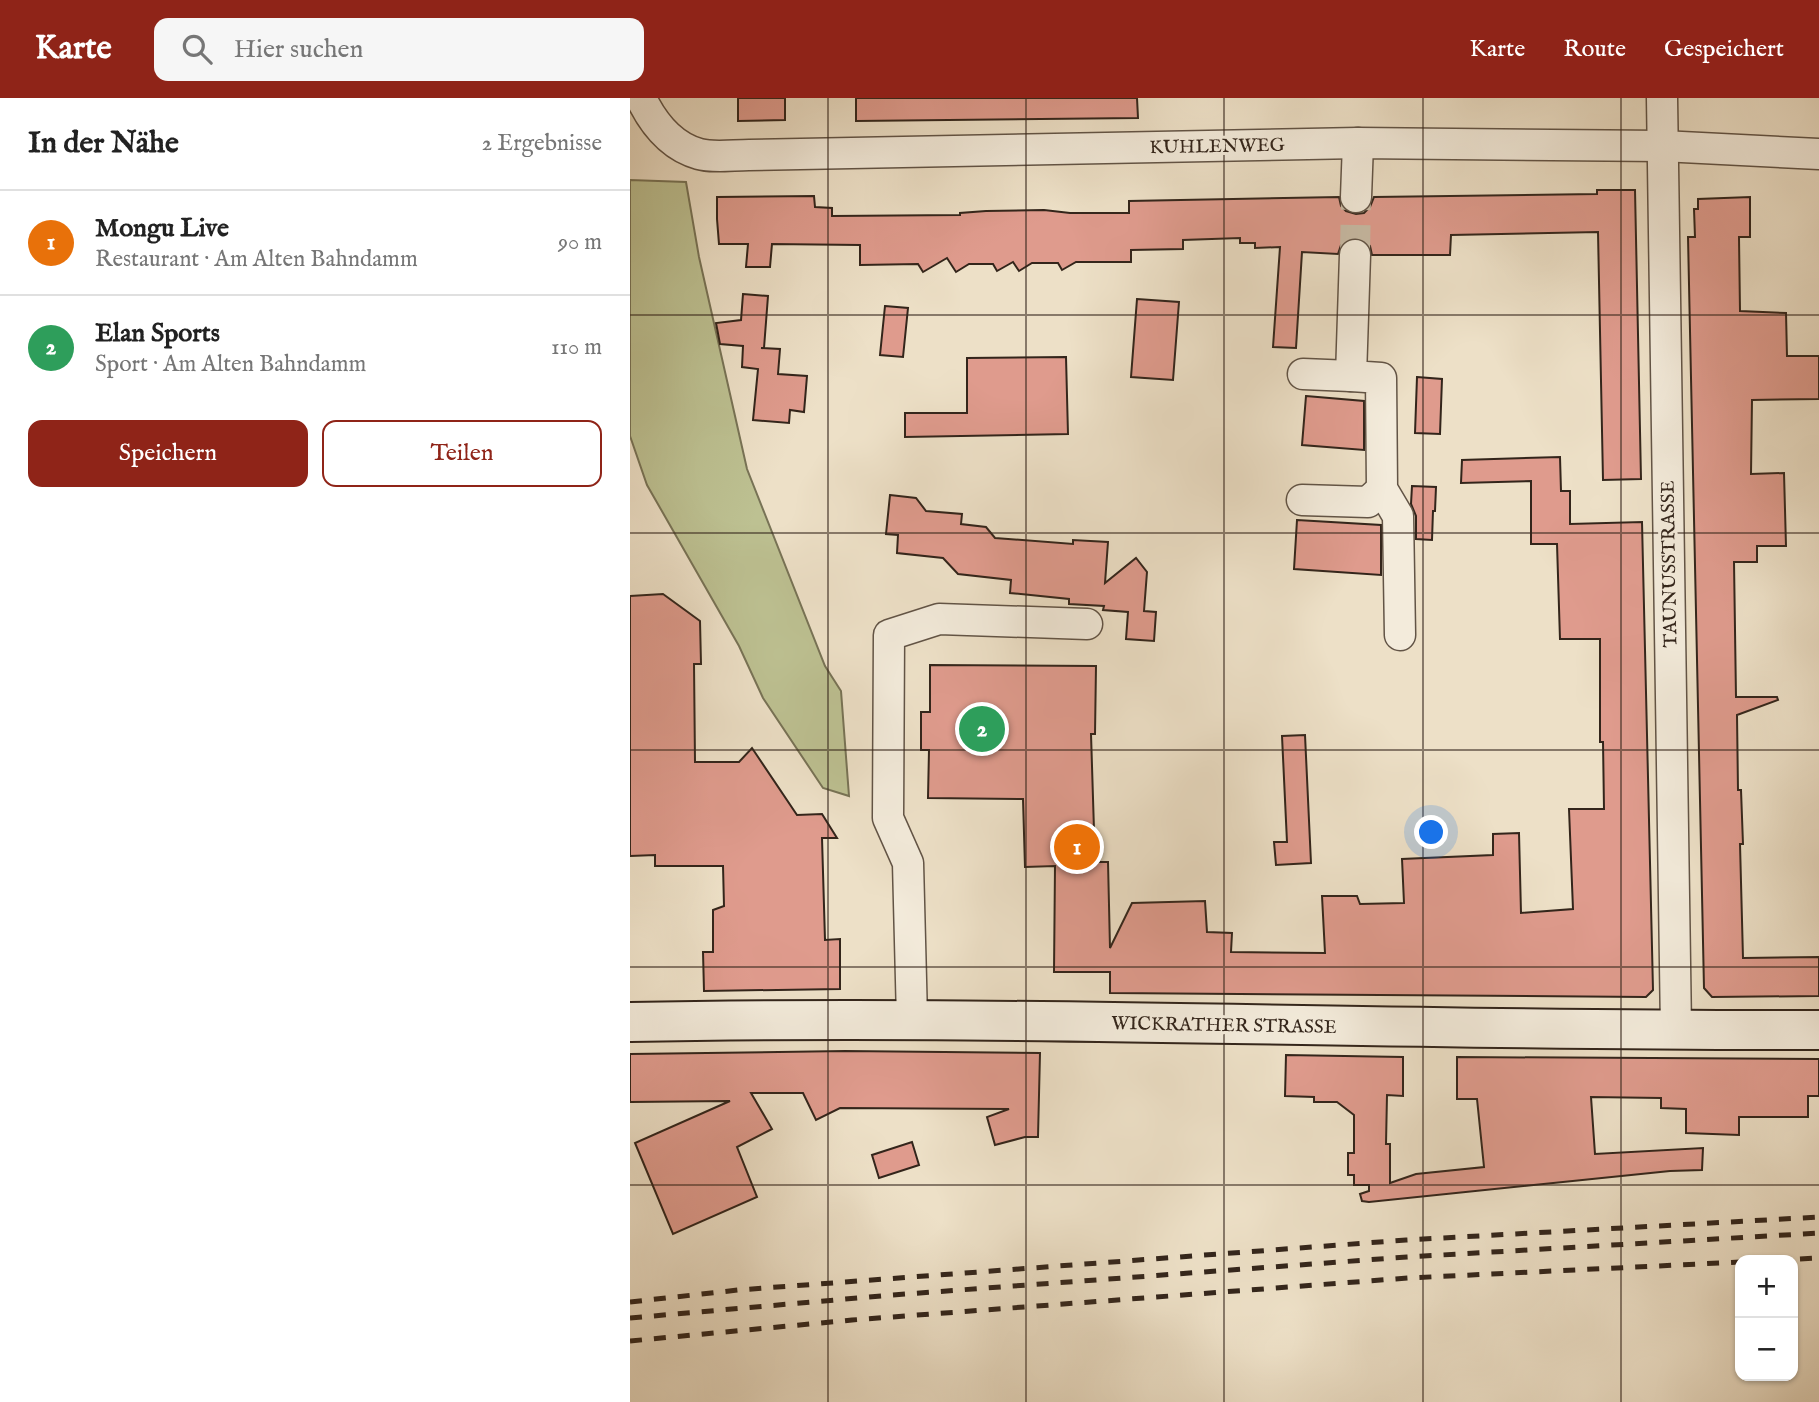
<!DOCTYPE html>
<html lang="de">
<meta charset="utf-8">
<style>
:root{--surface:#fff;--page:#f6f6f6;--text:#222;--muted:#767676;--line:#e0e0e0;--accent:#8f2418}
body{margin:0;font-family:"IM FELL English",serif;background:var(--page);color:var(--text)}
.controls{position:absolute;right:21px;bottom:21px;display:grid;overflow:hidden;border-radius:14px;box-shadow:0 2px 5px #0004}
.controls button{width:63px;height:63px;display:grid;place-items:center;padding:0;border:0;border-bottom:2px solid var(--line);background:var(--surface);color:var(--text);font:35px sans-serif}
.you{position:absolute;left:802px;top:735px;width:24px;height:24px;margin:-18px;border:5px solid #fff;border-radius:50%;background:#1a73e8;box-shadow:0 0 0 10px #1a73e833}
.badge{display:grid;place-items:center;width:46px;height:46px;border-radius:50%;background:var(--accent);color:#fff;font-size:23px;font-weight:700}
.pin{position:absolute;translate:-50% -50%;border:4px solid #fff;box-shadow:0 2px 7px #0006}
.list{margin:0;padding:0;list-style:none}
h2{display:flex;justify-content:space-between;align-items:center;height:91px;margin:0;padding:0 28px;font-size:30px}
h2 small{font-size:23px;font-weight:400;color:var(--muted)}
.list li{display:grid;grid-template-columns:46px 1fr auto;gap:21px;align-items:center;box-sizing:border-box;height:105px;padding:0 28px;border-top:2px solid var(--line)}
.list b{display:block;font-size:26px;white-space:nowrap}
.list p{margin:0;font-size:23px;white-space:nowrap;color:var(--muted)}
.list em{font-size:23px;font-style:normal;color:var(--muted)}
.actions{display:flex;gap:14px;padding:21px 28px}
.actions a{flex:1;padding:16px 0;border:2px solid var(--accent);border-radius:14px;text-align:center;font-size:24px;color:var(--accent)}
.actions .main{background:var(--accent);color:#fff}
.icon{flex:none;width:38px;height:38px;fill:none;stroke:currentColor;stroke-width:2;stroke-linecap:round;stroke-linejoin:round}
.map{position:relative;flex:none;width:1189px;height:1304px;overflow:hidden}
header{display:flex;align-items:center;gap:42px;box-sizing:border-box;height:98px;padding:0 35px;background:var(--accent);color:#fff}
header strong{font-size:33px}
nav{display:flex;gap:38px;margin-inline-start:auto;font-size:24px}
.search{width:490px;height:63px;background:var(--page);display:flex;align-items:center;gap:18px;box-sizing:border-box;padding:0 24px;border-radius:14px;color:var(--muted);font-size:26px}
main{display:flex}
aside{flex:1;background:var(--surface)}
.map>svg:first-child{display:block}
.green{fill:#bdc192;stroke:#787356;stroke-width:2}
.building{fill:#df9b8d;stroke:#33251b;stroke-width:2}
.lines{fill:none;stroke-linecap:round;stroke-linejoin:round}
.street-tunnel{stroke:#c8bba5;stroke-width:30;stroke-dasharray:30 15;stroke-linecap:butt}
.street-casing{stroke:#625446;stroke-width:33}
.secondary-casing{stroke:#33251b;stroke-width:42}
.street{stroke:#f3ebdb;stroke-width:30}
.secondary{stroke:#f3ebdb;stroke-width:38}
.rail{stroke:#33251b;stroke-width:5;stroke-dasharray:12 12;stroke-linecap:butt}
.grid{fill:none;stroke:#33251b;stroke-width:2;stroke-opacity:0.55}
.labels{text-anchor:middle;stroke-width:6;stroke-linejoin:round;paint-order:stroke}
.street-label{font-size:19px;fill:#33251b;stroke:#f3ebdb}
</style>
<header>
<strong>Karte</strong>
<div class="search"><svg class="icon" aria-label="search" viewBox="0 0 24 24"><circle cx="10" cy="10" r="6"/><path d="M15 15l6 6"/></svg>Hier suchen</div>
<nav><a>Karte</a><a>Route</a><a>Gespeichert</a></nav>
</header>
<main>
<aside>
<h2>In der Nähe<small>2 Ergebnisse</small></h2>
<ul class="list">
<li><span class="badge" style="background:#e8710a">1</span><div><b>Mongu Live</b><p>Restaurant · Am Alten Bahndamm</p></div><em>90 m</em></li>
<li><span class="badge" style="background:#2e9e5b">2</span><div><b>Elan Sports</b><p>Sport · Am Alten Bahndamm</p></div><em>110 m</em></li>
</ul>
<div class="actions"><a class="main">Speichern</a><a>Teilen</a></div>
</aside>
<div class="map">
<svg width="1189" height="1304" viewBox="0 0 1189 1304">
<rect width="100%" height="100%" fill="#ede0c7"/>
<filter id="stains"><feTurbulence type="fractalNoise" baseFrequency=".00286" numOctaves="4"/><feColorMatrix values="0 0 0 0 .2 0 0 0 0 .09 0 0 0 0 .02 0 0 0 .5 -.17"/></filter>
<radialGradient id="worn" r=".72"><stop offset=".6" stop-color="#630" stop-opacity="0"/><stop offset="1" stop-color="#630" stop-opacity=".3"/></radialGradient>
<path class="green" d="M0,82L56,84L69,159L117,371L195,568L211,593L219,698L193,690L133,600L109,548L17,387L0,338Z"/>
<g class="building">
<path d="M108,0H155V22L108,23Z"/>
<path d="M226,0H507L508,20L226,23Z"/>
<path d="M967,92H1005L1011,381L973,382L968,134L821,137L820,157H742L740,148L735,143L725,140L716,142L711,147L708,156L672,154L666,250L643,249L650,149L625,150V145H610V140L553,142V151L501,152V164H446L432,172L428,165H402L389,173L383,164L367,173L363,166H339L326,174L317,160L293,174L288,166L230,167V147L142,146L140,169H116L118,146H89L87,121V99L184,98L185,109L202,110V118L330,117V115L356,113L414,112L440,115H499V103L709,99L711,108L716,113L726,116L734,115L740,109L744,99L967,96Z"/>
<path d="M1120,99V139H1109L1110,213L1156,215L1157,258H1189V301L1122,302L1121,376L1154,375L1156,448H1127V464H1104L1106,599H1147L1148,602L1107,617L1108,692H1111L1113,746H1110L1113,860L1189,859V898L1082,899L1074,890L1058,139H1065L1064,111H1068V101Z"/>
<path d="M113,196L138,198L134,250H131L150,251L148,276L177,278L174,314L160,312L159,325L123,322L128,271L112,269L113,248L90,246L86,225L111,222Z"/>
<path d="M507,201L549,204L543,282L501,279Z"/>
<path d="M255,208L278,210L273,259L250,257Z"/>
<path d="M436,259L438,336L275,339V315H337V260Z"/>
<path d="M787,279L812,281L810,336L785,335Z"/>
<path d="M676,298L734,303V352L672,347Z"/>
<path d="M930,359L931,393H940V426L1012,424L1023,892L1016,899L480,895V874H424L425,768L395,769L393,701L298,700L299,652H291V614H300V567L466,568L465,636H461L465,764H478L480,850L502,805L575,803L577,834L602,835L601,854L695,855L692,798H727L730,806L774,805L772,761L863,757V736L889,735L891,815L943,811L939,711H974L973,644H970V541H930L927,446H901V383L831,385L832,362Z"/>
<path d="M782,388L806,389L805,413H803L802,442L786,441V418L781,406Z"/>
<path d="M260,397L286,400L296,413L332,416L331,426L356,429L365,440L443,446V442L478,444L475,485L506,460L517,474L514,513L526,514L524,543L496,541L498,514L473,512L474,508L439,506V501L380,495L381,482L328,476L313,460L267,455L268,437L256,436Z"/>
<path d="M667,422L751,427V477L664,471Z"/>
<path d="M33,496L70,523L71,566H64L65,664H109L122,650L167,717L192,716L207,740H192L195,842L210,841V891L74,893L73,854H83V812L94,808L93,768H25V757L0,758V498Z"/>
<path d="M675,637L681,765L646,767L644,744H657L652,638Z"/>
<path d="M215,953L410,955L408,1039H395L365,1047L357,1019L379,1011L210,1010L186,1022L173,995H121L142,1031L107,1049L127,1099L43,1136L5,1045L100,1003L0,1004V956Z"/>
<path d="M656,957L773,959V998L757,997L756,1046H760V1085L786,1076L854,1069L847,1001H827V959L1189,961V998H1178V1019H1109V1037L1056,1035V1011L1031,1010V1000L961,999L965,1056L1073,1050L1072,1072L1040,1073L739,1104L732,1103L730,1096L739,1093V1087H724V1077H718V1055H724V1017L707,1004H684V999L655,998Z"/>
<path d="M282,1044L289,1067L249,1080L242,1057Z"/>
</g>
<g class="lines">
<path class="street-tunnel" d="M725,157L726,99"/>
<defs>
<g id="street">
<path d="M11,0C23,25 40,48 69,56C83,60 103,57 119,57L728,45L1032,48L1189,56"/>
<path d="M1032,0L1046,932"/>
<path d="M726,99L728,45"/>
<path d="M725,157L721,278L751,280L752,391L768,418L770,537"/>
<path d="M673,276L721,278"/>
<path d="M672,402L738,404L752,391"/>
<path d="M282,921L278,765L258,720L259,537L309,521L457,526"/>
</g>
<path id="secondary" d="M0,924C396,916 793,934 1189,932"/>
</defs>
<use href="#street" class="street-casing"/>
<use href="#secondary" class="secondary-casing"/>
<use href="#street" class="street"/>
<use href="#secondary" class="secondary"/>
<g class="rail">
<path d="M1146,1162L1189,1160"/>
<path d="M0,1204L108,1192L776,1142L1189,1119"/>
<path d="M0,1220L262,1197L777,1159L1189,1135"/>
<path d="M0,1243L222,1222L778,1180L1110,1164"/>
</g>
</g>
<path class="grid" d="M198,0V1304M396,0V1304M594,0V1304M793,0V1304M991,0V1304M0,217H1189M0,435H1189M0,652H1189M0,869H1189M0,1087H1189"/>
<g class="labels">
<g class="street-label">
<text transform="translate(587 47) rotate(-1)" y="7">KUHLENWEG</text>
<text transform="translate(1038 466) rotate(-91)" y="7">TAUNUSSTRASSE</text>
<text transform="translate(594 926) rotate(1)" y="7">WICKRATHER STRASSE</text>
</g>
</g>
<rect width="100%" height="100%" filter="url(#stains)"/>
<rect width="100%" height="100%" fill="url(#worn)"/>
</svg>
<div class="controls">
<button>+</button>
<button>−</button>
</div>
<div class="you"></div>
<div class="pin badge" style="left:447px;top:749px;background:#e8710a">1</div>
<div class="pin badge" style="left:352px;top:631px;background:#2e9e5b">2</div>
</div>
</main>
